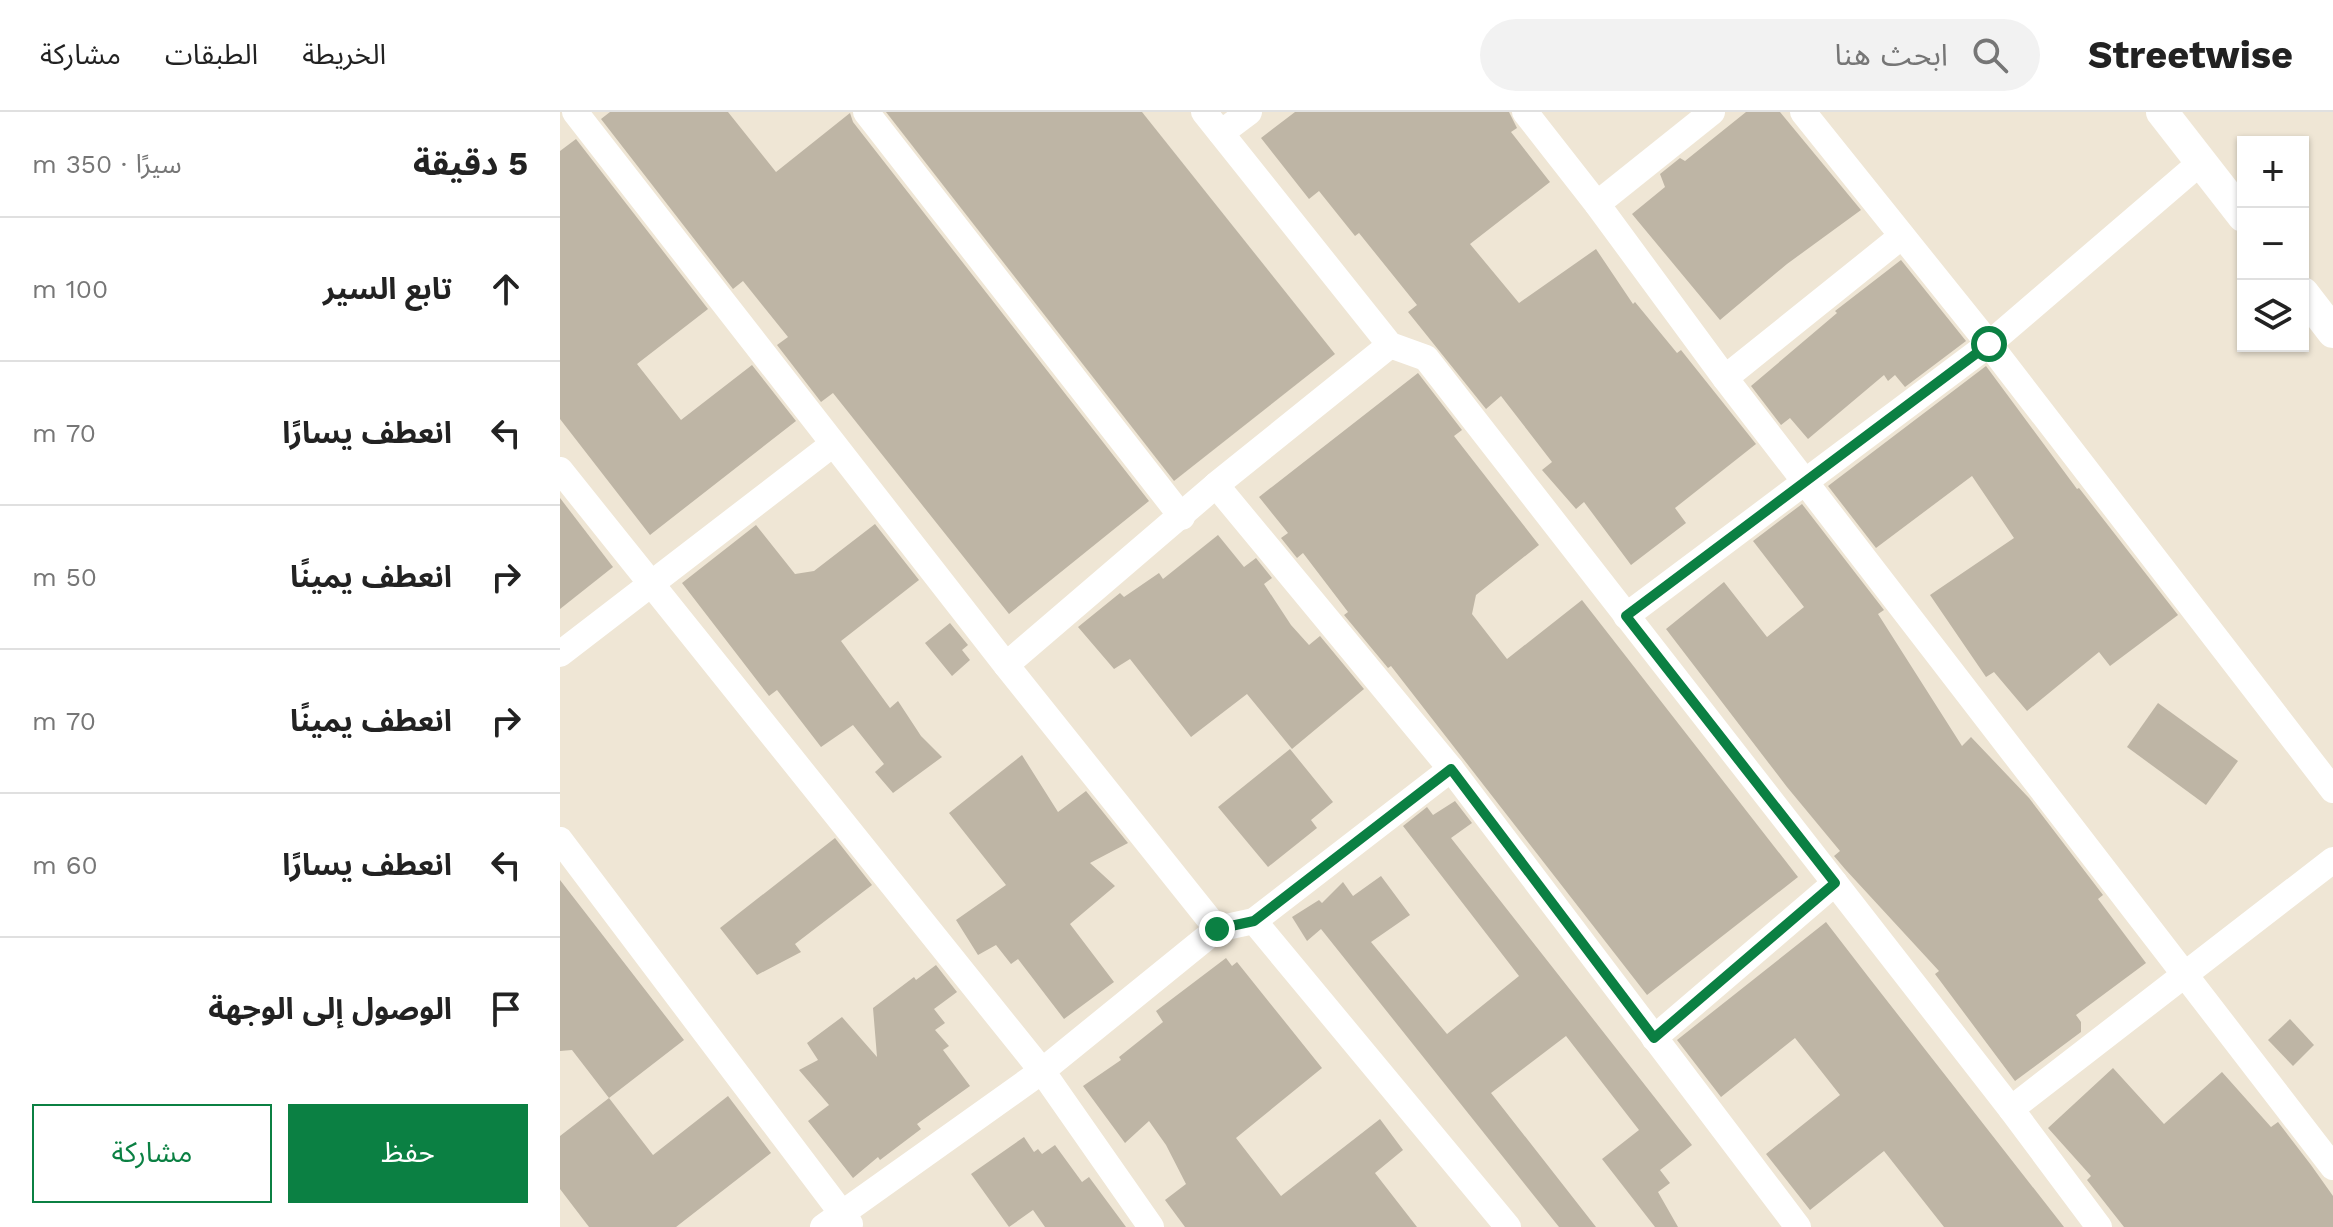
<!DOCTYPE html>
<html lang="ar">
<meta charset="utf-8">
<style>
:root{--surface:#fff;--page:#f2f2f2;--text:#222;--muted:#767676;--line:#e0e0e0;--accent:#0b8043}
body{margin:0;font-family:"Work Sans","Noto Sans Arabic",sans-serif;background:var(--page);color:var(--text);direction:rtl}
.controls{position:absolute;right:24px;top:24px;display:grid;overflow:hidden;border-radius:0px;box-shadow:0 2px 6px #0004}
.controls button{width:72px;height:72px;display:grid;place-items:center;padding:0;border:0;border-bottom:2px solid var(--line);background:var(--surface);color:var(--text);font:40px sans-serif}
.stop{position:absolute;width:24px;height:24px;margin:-18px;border:6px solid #0b8043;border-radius:50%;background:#fff}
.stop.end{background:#0b8043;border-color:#fff;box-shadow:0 2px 8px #0008}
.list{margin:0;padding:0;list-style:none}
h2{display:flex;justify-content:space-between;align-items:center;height:104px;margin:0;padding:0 32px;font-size:34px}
h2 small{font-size:26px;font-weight:400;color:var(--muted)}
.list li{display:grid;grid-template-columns:52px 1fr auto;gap:24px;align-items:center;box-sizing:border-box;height:144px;padding:0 32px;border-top:2px solid var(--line)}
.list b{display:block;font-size:30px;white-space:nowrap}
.list em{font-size:26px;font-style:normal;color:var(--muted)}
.actions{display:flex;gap:16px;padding:24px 32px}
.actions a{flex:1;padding:18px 0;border:2px solid var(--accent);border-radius:0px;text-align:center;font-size:28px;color:var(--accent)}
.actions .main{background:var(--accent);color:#fff}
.icon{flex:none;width:44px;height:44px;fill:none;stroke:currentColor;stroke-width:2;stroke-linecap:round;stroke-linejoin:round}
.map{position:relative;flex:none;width:1773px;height:1115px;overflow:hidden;direction:ltr}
header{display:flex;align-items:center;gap:48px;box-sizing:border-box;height:112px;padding:0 40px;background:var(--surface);border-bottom:2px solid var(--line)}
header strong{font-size:38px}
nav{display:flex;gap:44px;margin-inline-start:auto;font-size:28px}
.search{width:560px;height:72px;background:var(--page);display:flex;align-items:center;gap:20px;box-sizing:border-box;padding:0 28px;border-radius:44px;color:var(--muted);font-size:30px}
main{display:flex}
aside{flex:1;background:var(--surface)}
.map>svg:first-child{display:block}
.building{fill:#beb5a5}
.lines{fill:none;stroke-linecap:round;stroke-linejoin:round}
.minor{stroke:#fff;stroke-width:26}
.tertiary{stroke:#fff;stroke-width:32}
.route{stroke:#0b8043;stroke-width:10}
</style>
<header>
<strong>Streetwise</strong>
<div class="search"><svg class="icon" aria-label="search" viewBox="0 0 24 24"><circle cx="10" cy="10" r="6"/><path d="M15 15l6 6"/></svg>ابحث هنا</div>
<nav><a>الخريطة</a><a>الطبقات</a><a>مشاركة</a></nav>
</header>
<main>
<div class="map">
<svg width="1773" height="1115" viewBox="0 0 1773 1115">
<rect width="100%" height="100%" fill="#efe6d5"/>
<g class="building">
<path d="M50,0H168L216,60L290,1L293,10L589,389L449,502L273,281L261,290L217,233L228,225L183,169L173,177L41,7Z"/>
<path d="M326,0H582L775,242L614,369Z"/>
<path d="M735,0H949L957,16L951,20L990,70L910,132L959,191L1036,137L1073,192L1075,190L1117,241L1121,238L1196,332L1115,396L1126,411L1071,453L1024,390L1016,397L982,358L992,350L941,284L926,297L848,200L857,193L799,121L795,124L759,79L749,87L701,26Z"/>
<path d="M1186,0H1220L1301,98L1227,152L1160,208L1072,102L1105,75L1100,62L1120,46L1125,49Z"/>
<path d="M16,27L148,197L77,252L121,308L192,253L236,309L90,423L0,307V39Z"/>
<path d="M1341,148L1406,229L1345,275L1335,263L1328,269L1324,263L1248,327L1230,306L1221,313L1191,274L1277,201L1275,199Z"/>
<path d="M1426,254L1517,377L1519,376L1618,503L1550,554L1539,540L1467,599L1434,560L1426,565L1370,483L1454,426L1412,364L1316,436L1268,374Z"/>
<path d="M858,261L902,318L894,324L979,433L916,483L912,502L947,547L1022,488L1238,765L1087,883L831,554L828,556L784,503L788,500L743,441L737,446L721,426L728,421L699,385Z"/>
<path d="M0,386L53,455L0,497Z"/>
<path d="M1242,392L1324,498L1318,502L1402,634L1411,625L1469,686L1543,783L1538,787L1586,851L1516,903L1521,910V920L1455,969L1375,862L1379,859L1285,757L1274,744L1280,739L1227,675L1106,517L1164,470L1207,525L1244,495L1193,429Z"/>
<path d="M315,412L359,468L281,529L330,596L338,589L361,624L382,645L333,681L315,660L324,652L293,613L261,635L217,578L209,584L122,471L196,413L235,462L254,459Z"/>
<path d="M658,423L684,455L696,446L712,466L704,472L731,513L749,533L760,524L804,577L732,637L687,582L631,625L570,547L554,557L518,515L560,481L564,485L599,461L603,467Z"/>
<path d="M390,511L408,533L402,538L410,548L392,564L365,531Z"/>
<path d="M1598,591L1678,649L1646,693L1567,635Z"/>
<path d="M730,637L773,690L751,708L757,716L708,755L658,695Z"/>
<path d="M462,643L498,700L526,679L568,731L530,751L555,774L510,812L554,870L504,907L458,847L451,852L436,833L418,843L396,808L446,773L389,701Z"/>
<path d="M895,689L912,711L891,726L1132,1033L1100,1058L1110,1071L1098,1080L1118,1115H1095L1042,1047L1079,1018L1006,924L931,981L1036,1115H999L761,817L747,829L732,805L759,788L762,791L783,770L793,784L821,764L850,803L811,830L887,922L959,864L843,714L867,695L873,703Z"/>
<path d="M275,726L312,773L235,832L241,840L197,863L160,816Z"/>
<path d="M0,768L124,928L49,986L12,938L0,939Z"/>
<path d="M1266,810L1310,867L1504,1115H1384L1324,1039L1250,1098L1206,1042L1280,983L1235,926L1161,985L1117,928Z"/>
<path d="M666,846L672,854L677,850L762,956L676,1026L721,1084L820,1007L843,1038L815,1061L857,1115H625L605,1088L626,1072L606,1033L589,1009L565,1031L523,974L561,948L559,945L603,910L596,899Z"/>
<path d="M376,853L397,880L374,897L385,911L375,918L389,934L383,938L410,974L357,1012L361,1017L320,1048L318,1045L293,1066L248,1009L269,993L239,958L258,948L247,931L282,905L317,945L313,896L354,865L356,868Z"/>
<path d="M1730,907L1754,933L1733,954L1708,928Z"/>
<path d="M1553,956L1604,1012L1662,960L1711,1015L1718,1010L1751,1053L1773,1084V1115H1564L1527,1068L1531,1064L1488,1016Z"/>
<path d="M168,984L211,1041L116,1115H29L0,1077V1024L49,986L93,1043Z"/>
<path d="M464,1025L474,1040L478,1037L482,1042L495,1033L522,1070L529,1065L566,1115H485L473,1098L449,1115L411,1062Z"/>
</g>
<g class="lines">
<g class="minor">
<path d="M15,0L446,553L657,817L694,809L948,1115"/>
<path d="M306,0L622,405"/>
<path d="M644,0L830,233L866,246L1451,997L1539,1115"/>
<path d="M965,0L1037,92L1165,266L1773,1055"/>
<path d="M1243,0L1429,232L1773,678"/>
<path d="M661,21L689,0"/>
<path d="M1037,92L1152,0"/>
<path d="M1165,266L1342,124"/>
<path d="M0,358L482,959L591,1115"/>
<path d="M656,373L891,657L1238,1115"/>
<path d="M1066,504L1429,232L1641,50"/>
<path d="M0,542L273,332"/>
<path d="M446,553L656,373L830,233"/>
<path d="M0,728L290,1112"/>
<path d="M694,809L891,657"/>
<path d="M1094,926L1275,771"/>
<path d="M1451,997L1773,748"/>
<path d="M263,1115L482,959L657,817"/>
</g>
<g class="tertiary">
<path d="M1602,0L1683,104"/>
<path d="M1743,181L1773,220"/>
</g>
</g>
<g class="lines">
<path class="route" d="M657,817L694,809L891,657L1094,926L1275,771L1066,504L1429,232"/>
</g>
</svg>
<div class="controls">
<button>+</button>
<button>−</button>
<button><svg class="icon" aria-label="layers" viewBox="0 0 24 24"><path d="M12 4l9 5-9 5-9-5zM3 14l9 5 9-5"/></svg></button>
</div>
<div class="stop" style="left:1429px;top:232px"></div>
<div class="stop end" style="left:657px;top:817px"></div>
</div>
<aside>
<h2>5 دقيقة<small>سيرًا · 350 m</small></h2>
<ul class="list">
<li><svg class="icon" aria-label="ahead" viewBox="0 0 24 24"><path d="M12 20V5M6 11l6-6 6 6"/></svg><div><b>تابع السير</b></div><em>100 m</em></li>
<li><svg class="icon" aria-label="left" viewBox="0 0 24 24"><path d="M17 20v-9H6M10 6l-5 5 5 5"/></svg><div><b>انعطف يسارًا</b></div><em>70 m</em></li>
<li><svg class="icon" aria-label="right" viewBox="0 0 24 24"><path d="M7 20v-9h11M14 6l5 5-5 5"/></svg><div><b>انعطف يمينًا</b></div><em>50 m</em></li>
<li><svg class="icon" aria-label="right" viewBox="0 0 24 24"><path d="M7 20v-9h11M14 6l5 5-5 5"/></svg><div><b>انعطف يمينًا</b></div><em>70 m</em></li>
<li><svg class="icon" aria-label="left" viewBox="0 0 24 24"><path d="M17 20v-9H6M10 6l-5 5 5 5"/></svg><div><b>انعطف يسارًا</b></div><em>60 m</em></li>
<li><svg class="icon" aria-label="arrive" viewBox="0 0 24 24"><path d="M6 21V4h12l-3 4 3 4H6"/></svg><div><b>الوصول إلى الوجهة</b></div></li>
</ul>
<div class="actions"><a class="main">حفظ</a><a>مشاركة</a></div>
</aside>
</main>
